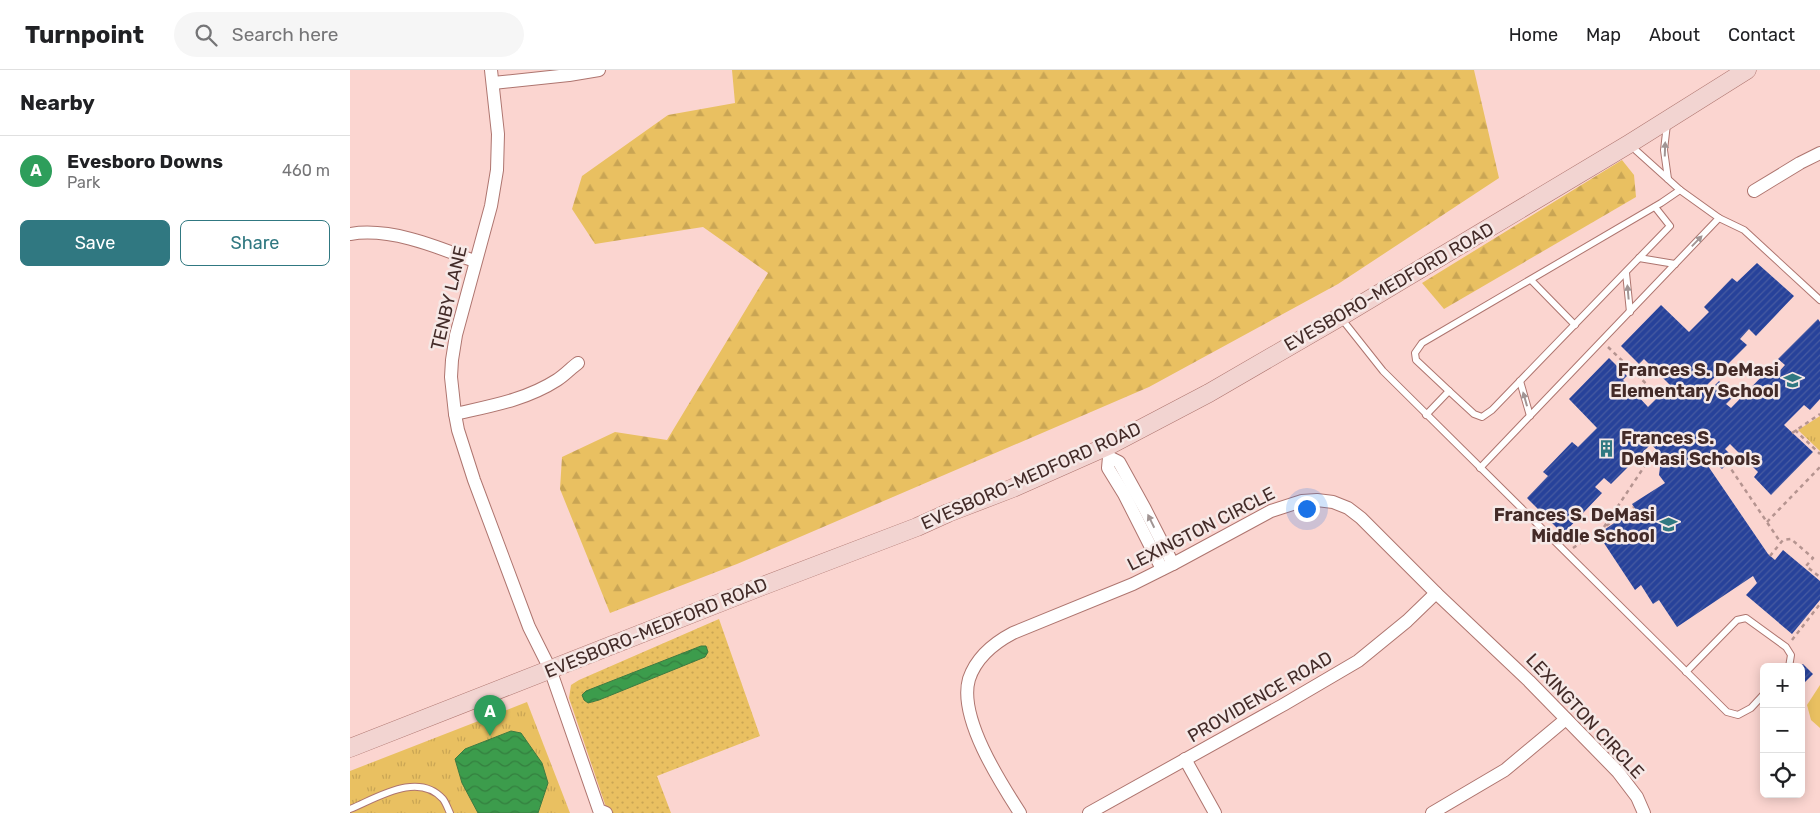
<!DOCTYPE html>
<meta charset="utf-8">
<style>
:root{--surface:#fff;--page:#f6f6f6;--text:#202124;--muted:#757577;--line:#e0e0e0;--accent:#307881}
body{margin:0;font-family:Rubik,sans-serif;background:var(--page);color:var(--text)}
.controls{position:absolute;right:15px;bottom:15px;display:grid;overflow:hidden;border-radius:8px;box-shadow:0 2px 12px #0003}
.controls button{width:45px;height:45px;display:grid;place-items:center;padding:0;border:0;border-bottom:1px solid var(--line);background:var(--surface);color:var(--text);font:25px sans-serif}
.you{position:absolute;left:956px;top:438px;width:18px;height:18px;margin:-12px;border:4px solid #fff;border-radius:50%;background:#1a73e8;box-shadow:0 0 0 8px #1a73e833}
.badge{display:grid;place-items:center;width:32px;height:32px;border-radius:50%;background:var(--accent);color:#fff;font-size:16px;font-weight:700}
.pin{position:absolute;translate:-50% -41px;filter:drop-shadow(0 1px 2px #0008)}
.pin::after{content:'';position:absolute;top:26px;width:18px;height:15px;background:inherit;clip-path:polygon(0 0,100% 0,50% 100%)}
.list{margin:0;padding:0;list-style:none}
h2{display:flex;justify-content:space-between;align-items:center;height:65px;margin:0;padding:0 20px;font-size:21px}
h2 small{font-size:16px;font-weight:400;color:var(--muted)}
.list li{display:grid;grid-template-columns:32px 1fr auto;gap:15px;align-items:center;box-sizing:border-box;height:70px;padding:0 20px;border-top:1px solid var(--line)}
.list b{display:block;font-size:19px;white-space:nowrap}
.list p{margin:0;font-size:16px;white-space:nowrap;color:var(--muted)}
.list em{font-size:16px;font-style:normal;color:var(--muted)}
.actions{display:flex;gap:10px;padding:15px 20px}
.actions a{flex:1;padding:11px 0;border:1px solid var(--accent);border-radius:8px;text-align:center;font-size:18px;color:var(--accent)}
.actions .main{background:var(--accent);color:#fff}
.icon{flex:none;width:28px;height:28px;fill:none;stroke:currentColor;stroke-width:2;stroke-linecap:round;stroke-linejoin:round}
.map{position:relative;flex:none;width:1470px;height:743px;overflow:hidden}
header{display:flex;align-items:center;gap:30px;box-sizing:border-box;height:70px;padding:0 25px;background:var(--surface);border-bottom:1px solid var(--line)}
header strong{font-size:24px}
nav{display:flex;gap:28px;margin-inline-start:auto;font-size:18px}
.search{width:350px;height:45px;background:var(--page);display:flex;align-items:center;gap:12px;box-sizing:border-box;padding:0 18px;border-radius:28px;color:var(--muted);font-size:19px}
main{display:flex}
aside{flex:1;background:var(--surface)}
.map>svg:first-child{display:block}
.grass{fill:url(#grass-dots)}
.forest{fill:url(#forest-firs)}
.park{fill:url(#park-tufts)}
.pitch{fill:#e9c061}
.water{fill:url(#water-waves);stroke:#3e7a41}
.building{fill:url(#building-hatch)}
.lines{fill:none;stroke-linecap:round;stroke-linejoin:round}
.lane-casing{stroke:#ae756f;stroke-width:8}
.street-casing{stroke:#ae756f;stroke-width:14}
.secondary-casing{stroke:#ae756f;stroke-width:19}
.path{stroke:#b59490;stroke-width:2.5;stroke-dasharray:4 4;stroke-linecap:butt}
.lane{stroke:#fff;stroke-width:6}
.street{stroke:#fff;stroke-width:12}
.secondary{stroke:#f2d4d1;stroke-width:18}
.oneway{fill:#a19594}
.labels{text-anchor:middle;stroke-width:5;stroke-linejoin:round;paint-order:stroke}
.street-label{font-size:18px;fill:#432b28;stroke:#f6e9e7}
.poi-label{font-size:18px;font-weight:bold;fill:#432b28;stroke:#f6e9e7;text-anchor:end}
</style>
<header>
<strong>Turnpoint</strong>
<div class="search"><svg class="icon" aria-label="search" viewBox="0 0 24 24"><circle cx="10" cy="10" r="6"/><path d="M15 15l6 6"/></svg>Search here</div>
<nav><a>Home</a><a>Map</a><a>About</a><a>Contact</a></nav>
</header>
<main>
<aside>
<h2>Nearby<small></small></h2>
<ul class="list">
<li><span class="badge" style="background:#2e9e5b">A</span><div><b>Evesboro Downs</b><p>Park</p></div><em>460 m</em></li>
</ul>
<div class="actions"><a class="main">Save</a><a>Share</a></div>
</aside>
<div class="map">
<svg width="1470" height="743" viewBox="0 0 1470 743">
<defs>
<pattern id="grass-dots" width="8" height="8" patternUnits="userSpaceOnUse" patternTransform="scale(1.25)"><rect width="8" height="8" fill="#e9c061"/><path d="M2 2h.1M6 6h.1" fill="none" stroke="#c9a554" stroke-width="1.8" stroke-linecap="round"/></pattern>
<pattern id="forest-firs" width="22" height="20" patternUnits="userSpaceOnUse" patternTransform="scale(1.25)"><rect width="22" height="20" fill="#e9c061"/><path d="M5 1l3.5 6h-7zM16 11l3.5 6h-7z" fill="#c9a554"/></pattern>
<pattern id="park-tufts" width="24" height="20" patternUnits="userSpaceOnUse" patternTransform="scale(1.25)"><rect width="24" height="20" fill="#e9c061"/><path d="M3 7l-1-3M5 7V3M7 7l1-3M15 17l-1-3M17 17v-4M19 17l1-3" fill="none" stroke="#c9a554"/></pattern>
<pattern id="water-waves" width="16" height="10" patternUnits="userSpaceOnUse" patternTransform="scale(1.25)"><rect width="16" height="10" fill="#3c9c4c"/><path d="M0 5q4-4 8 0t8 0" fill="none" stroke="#347f3f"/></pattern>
<pattern id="building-hatch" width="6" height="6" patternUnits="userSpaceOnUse" patternTransform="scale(1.25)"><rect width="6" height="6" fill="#27429a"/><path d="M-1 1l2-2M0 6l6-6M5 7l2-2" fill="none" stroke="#475ba1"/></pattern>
</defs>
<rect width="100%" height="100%" fill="#fbd5d0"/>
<path class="grass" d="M369,549L410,666L307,706L321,743H258L219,628L221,615L229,610Z"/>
<g class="forest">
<path d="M382,0H1124L1149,108L988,214L799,317L387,494L260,543L210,419L212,387L265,362L317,370L418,203L353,157L245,174L222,139L232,106L318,45L385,33Z"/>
<path d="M1272,90L1284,105L1286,127L1094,239L1072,213Z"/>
</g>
<g class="park">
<path d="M1470,346V381L1448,360Z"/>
<path d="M177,632L220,743H0V701Z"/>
</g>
<path class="pitch" d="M1470,615V658L1461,650L1457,635Z"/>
<g class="water">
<path d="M351,576H356L358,582L355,587L249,630L238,633L234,630L232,625L236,621Z"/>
<path d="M161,661L171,663L192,693L198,713L188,743H128L112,713L105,689L115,679Z"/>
</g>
<g class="building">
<path d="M1407,193L1444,226L1406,266L1399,259L1390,269L1397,275L1357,315L1361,319L1369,311L1384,326L1376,334L1381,338L1419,299L1426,305L1435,295L1428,289L1468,249L1470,252V329L1460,340L1454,335L1434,355L1463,382L1421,425L1404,407L1408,402L1380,374L1375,379L1383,387L1372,399L1363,391L1358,396L1418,484L1425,490L1433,480L1470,511V530L1442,564L1396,525L1407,513L1403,506L1327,557L1309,530L1303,534L1291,515L1285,520L1248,464L1285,439L1282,434L1315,413L1309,405L1310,397L1317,391L1301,374L1261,414L1254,408L1245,417L1252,423L1213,464L1177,428L1198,406L1193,402L1222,372L1228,377L1247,358L1219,329L1259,288L1277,306L1273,310L1298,337L1320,315L1294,289L1289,294L1271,276L1311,235L1339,262L1359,242L1354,237L1382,208L1387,212Z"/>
<path d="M1453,594L1463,604L1451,616V597H1449Z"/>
</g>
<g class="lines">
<defs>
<g id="lane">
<path d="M1317,54L1314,80L1318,109"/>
<path d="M1280,75L1330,120L1369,148L1394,160L1470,230"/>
<path d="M1289,188L1325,194"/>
<path d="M1276,203L1280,242"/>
<path d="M1181,210L1225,255"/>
<path d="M991,248L1033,301L1377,642L1388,645L1401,638L1414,624"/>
<path d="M1170,311L1180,346"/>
<path d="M1099,321L1124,344L1132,347L1142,340L1320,156L1305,137"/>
<path d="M1076,345L1099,321L1066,290L1065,283L1072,273L1311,133L1330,120"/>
<path d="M1130,398L1369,148"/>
<path d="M1336,602L1387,550L1396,548L1436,577L1441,585L1439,597"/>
<path d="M0,739C27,728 68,701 93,729C96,733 98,739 100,743"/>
</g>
<g id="street">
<path d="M141,0L148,64L147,100L141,136L106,265L102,290L101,307L105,344L108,360L124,410L179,557L200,599L249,740L256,743"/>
<path d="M143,13L219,5L249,0"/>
<path d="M1404,121L1450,93L1470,83"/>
<path d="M0,164C40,157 88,177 124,191"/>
<path d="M105,344C140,336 176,330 207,310C215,305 221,298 228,293"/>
<path d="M755,377L759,387L758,398L774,424L812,499"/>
<path d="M759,387L769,392L795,439L823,494"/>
<path d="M835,689L865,743"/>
<path d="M670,743C650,712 608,647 619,609C626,588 644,573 663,563L783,514L823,494L921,441L952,431L967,430L983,432L998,438L1011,448L1086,523L1179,611L1268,702L1287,727L1294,743"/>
<path d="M739,743L933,635L1008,591L1057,551L1086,523"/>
<path d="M1082,743L1155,700L1216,649"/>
</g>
<path id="secondary" d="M0,678L410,517L567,457L598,443L663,418L760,375L859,323L990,247L1279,74L1397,0"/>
</defs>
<use href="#lane" class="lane-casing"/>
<use href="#street" class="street-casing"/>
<use href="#secondary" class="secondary-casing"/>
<g class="path">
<path d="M1258,277L1309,326"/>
<path d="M1445,360L1470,384"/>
<path d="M1442,363L1470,344"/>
<path d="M1377,393L1431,473"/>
<path d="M1417,452L1470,397"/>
<path d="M1254,457L1306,379"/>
<path d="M1223,478L1284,437"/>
<path d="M1420,486L1433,470L1441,469L1463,488L1456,496L1470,507"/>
<path d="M1442,570L1470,534"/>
</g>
<use href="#lane" class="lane"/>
<use href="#street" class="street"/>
<use href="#secondary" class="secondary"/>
</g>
<defs><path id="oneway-solid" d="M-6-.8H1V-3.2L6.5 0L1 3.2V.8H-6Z" transform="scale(1.25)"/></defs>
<g class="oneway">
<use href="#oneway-solid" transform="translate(1315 79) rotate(-88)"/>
<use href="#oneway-solid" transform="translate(1347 171) rotate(-46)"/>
<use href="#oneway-solid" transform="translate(1278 222) rotate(-95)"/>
<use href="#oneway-solid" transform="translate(1175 329) rotate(-106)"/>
<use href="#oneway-solid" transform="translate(801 451) rotate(-116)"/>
</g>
<defs>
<symbol id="school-bare" viewBox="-9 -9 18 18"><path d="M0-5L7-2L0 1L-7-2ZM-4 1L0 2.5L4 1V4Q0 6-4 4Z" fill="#307881" stroke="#f6e9e7" stroke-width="2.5" paint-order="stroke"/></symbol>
<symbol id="building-bare" viewBox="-9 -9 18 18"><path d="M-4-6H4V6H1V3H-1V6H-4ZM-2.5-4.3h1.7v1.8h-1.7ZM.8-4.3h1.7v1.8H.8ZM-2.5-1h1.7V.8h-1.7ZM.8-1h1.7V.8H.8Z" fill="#307881" stroke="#f6e9e7" stroke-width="2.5" paint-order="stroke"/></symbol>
</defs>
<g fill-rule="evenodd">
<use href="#school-bare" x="1430" y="298" width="25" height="25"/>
<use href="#building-bare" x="1244" y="366" width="25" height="25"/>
<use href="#school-bare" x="1306" y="442" width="25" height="25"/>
</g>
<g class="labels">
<g class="street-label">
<text transform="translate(1039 217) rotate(-30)" y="6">EVESBORO-MEDFORD ROAD</text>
<text transform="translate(99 228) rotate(-77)" y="6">TENBY LANE</text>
<text transform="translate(681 406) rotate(-24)" y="6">EVESBORO-MEDFORD ROAD</text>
<text transform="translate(851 459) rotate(-27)" y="6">LEXINGTON CIRCLE</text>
<text transform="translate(306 558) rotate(-22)" y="6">EVESBORO-MEDFORD ROAD</text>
<text transform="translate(910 627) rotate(-30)" y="6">PROVIDENCE ROAD</text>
<text transform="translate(1235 646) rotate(47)" y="6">LEXINGTON CIRCLE</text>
</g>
<g class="poi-label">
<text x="1429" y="306">Frances S. DeMasi<tspan x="1429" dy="21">Elementary School</tspan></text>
<text x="1271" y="374" text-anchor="start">Frances S.<tspan x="1271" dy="21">DeMasi Schools</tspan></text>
<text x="1305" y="451">Frances S. DeMasi<tspan x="1305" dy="21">Middle School</tspan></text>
</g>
</g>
</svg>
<div class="controls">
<button>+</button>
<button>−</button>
<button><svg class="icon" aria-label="locate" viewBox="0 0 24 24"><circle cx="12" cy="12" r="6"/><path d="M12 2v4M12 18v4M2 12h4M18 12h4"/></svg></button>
</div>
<div class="you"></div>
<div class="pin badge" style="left:140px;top:666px;background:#2e9e5b">A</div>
</div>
</main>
